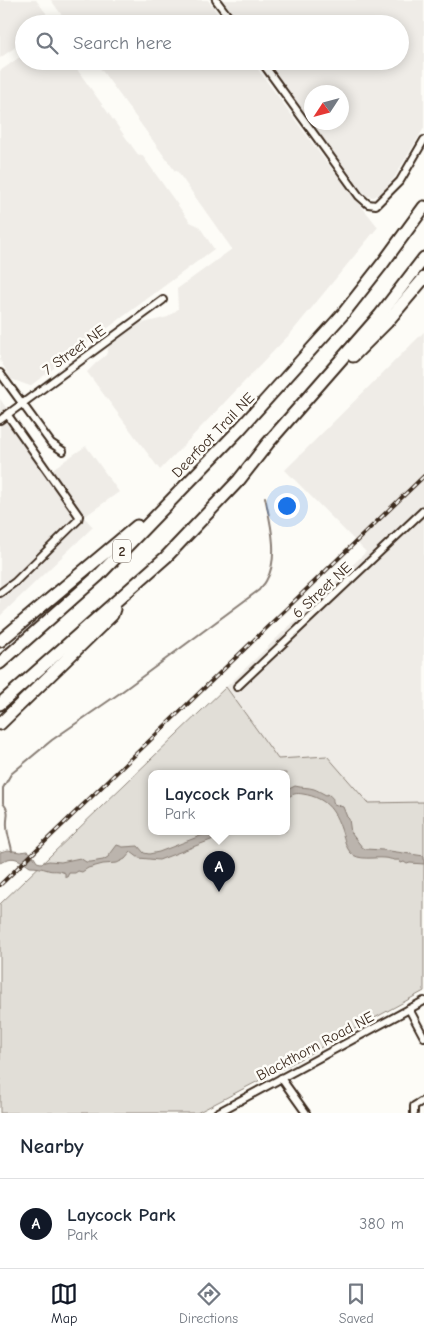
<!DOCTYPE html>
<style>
:root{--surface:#fff;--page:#f2f2f3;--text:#1f2937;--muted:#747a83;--line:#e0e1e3;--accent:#111827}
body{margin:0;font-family:"Comic Neue",sans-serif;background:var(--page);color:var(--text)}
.compass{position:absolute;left:304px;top:85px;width:45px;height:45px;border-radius:50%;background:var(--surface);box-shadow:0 2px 12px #0003;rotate:234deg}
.you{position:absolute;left:286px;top:505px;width:18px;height:18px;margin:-12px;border:4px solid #fff;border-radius:50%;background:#1a73e8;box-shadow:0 0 0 8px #1a73e833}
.badge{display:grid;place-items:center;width:32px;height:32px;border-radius:50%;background:var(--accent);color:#fff;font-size:16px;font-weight:700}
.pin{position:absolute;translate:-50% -41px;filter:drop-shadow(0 1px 2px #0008)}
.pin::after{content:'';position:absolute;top:26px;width:18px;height:15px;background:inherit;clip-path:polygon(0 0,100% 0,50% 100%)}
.popup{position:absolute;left:148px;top:770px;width:142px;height:65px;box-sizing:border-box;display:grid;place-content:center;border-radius:10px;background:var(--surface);filter:drop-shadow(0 1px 4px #0005);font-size:16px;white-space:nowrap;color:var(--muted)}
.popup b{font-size:19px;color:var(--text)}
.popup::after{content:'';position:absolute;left:50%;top:100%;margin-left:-10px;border:10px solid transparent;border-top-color:var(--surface)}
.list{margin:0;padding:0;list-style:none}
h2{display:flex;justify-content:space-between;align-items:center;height:65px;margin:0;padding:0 20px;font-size:21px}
h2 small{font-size:16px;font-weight:400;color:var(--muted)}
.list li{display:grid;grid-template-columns:32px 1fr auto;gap:15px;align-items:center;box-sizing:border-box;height:90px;padding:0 20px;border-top:1px solid var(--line)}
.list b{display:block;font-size:19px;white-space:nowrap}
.list p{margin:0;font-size:16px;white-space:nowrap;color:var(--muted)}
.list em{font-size:16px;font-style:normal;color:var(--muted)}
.icon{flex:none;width:28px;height:28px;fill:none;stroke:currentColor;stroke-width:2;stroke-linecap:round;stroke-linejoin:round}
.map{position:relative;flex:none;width:424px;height:1113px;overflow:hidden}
.search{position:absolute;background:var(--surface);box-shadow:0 2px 12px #0003;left:15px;right:15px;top:15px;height:55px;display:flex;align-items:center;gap:12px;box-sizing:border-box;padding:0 18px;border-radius:28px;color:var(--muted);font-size:19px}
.sheet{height:155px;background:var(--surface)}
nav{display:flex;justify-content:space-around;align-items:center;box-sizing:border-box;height:70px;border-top:1px solid var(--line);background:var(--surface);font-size:14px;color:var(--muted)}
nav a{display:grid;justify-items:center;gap:2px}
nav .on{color:var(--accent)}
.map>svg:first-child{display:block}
.built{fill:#efece7}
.green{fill:#e1ded7;stroke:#8e847a;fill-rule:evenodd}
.water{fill:#bbb4ad;stroke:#887d74}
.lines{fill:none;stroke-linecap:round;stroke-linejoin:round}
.stream{stroke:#887d74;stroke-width:2}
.street-casing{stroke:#3b2a1e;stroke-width:10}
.highway-casing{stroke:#3b2a1e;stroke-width:15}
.street{stroke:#fdfcf7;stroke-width:6}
.highway{stroke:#fdfcf7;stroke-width:11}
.rail-casing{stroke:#3b2a1e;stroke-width:4}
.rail{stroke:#fdfcf7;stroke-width:2;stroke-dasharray:5.5;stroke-linecap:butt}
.labels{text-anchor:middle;stroke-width:5;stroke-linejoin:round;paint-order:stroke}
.shield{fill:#fdfcf7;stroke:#75695f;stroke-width:1}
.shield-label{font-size:14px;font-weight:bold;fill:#3b2a1e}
.street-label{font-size:15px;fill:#3b2a1e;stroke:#fdfcf7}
</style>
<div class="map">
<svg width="424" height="1113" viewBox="0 0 424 1113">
<rect width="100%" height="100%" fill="#fdfcf7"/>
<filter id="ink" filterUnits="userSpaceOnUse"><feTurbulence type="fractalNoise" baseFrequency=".02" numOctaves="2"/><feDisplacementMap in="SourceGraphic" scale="10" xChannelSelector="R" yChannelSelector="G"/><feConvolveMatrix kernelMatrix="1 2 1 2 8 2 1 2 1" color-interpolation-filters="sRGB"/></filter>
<g filter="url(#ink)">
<g class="built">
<path d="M0,0H36L46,13L45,24H24V41L0,58Z"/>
<path d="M51,0H208L225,24H68Z"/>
<path d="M223,0H424V128L394,178L382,192L374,197L366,196L312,123L342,122V92H312L311,121L268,61H400V24H240Z"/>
<path d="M24,54V61H71L139,156L142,155L190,222L199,226L214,249L30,386L11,379L0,360V71Z"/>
<path d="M95,61H252L321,155L378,227L291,333L160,470L87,372L96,363L106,355L109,346L139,324L168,317L178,309L177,289L232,249L177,171H175Z"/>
<path d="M424,332V802L367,803L327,756L278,759L226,687L366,552L285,470Z"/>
<path d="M0,399L51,470L86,446L119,492L84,517L93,527L0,616Z"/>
</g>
<path class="green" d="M226,687L278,759L327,756L368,803L424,802V991L287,1066L197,1113H0V904ZM152,773H286V831H152Z"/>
<g class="water">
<path d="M295,786C302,788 308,787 314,789C317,790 322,793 326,795L328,794C336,801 331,797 334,804L343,807L347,817L349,819L351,833L362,847L365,849L383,850L424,856V864L410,863L407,864L404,862L401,863L399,860C393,861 390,858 384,858C374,857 358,861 351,853C346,848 345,841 343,835C336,812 328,798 303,794C297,793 292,793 287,799V790Z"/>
<path d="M213,831H227L211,840L159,860L139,858L131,852L125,859L117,863L103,864L88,868L82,872L78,871L75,873H69L67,877H65V873C56,869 54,872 48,870C42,868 37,867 30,867C24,863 16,856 8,859C5,860 3,862 0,863V852L8,850L20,852L28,851L32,854L37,862L41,863L49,861L61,862L80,858L86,862H91L103,860L108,857L117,845L123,847L138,846L144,853L149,854L159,852Z"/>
</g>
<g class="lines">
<path class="stream" d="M12,851C11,843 7,835 7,826C6,815 11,813 3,803V788L11,774L52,740L120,693L259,590C261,587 264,585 266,581C280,558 270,521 265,497"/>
<defs>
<g id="street">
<path d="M216,0L234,24"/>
<path d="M261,61L359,196L368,204L376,205L400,181L424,140"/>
<path d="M0,373L51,443L63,451"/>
<path d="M0,420L163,300"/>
<path d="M0,593L15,582L78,520L79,516L7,414"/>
<path d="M237,687L424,510"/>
<path d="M409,1009L424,1037"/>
<path d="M281,1078L306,1113"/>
<path d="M217,1113L424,1001"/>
<path d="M414,1113V1106L424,1100"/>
</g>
<g id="highway">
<path d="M353,356L387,322L424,278"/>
<path d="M0,641L137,526"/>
<path d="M0,663L98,576L238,431L343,314L383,263L424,207"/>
<path d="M0,704L166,557L239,480L268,443L380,315L424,258"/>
<path d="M0,724L112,615L114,609"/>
</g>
</defs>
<use href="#street" class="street-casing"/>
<use href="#highway" class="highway-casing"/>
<use href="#street" class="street"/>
<use href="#highway" class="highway"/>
<defs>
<path id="rail" d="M0,885L424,476"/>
</defs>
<use href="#rail" class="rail-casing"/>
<use href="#rail" class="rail"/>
</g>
</g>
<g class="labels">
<rect class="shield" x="113" y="539.5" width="18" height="23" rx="4"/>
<g class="shield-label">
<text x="122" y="556">2</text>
</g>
<g class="street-label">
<text transform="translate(74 350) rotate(-36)" y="5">7 Street NE</text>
<text transform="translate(213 435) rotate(-46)" y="5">Deerfoot Trail NE</text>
<text transform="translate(322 590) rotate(-43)" y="5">6 Street NE</text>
<text transform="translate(315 1046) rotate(-28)" y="5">Blackthorn Road NE</text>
</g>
</g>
</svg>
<svg class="compass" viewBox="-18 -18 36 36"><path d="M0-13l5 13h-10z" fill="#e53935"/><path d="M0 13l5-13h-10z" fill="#747a83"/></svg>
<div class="you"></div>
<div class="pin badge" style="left:219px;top:892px">A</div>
<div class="popup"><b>Laycock Park</b>Park</div>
<div class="search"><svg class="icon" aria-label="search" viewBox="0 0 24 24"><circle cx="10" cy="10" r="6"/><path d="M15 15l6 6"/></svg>Search here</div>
</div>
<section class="sheet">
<h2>Nearby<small></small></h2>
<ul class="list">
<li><span class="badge">A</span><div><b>Laycock Park</b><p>Park</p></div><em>380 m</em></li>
</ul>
</section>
<nav>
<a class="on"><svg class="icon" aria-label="map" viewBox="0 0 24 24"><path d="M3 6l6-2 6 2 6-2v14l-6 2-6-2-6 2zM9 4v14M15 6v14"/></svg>Map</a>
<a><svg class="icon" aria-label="directions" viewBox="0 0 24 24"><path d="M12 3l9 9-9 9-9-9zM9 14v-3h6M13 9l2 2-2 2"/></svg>Directions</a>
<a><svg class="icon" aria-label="saved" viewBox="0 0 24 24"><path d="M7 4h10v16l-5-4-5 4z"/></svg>Saved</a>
</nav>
